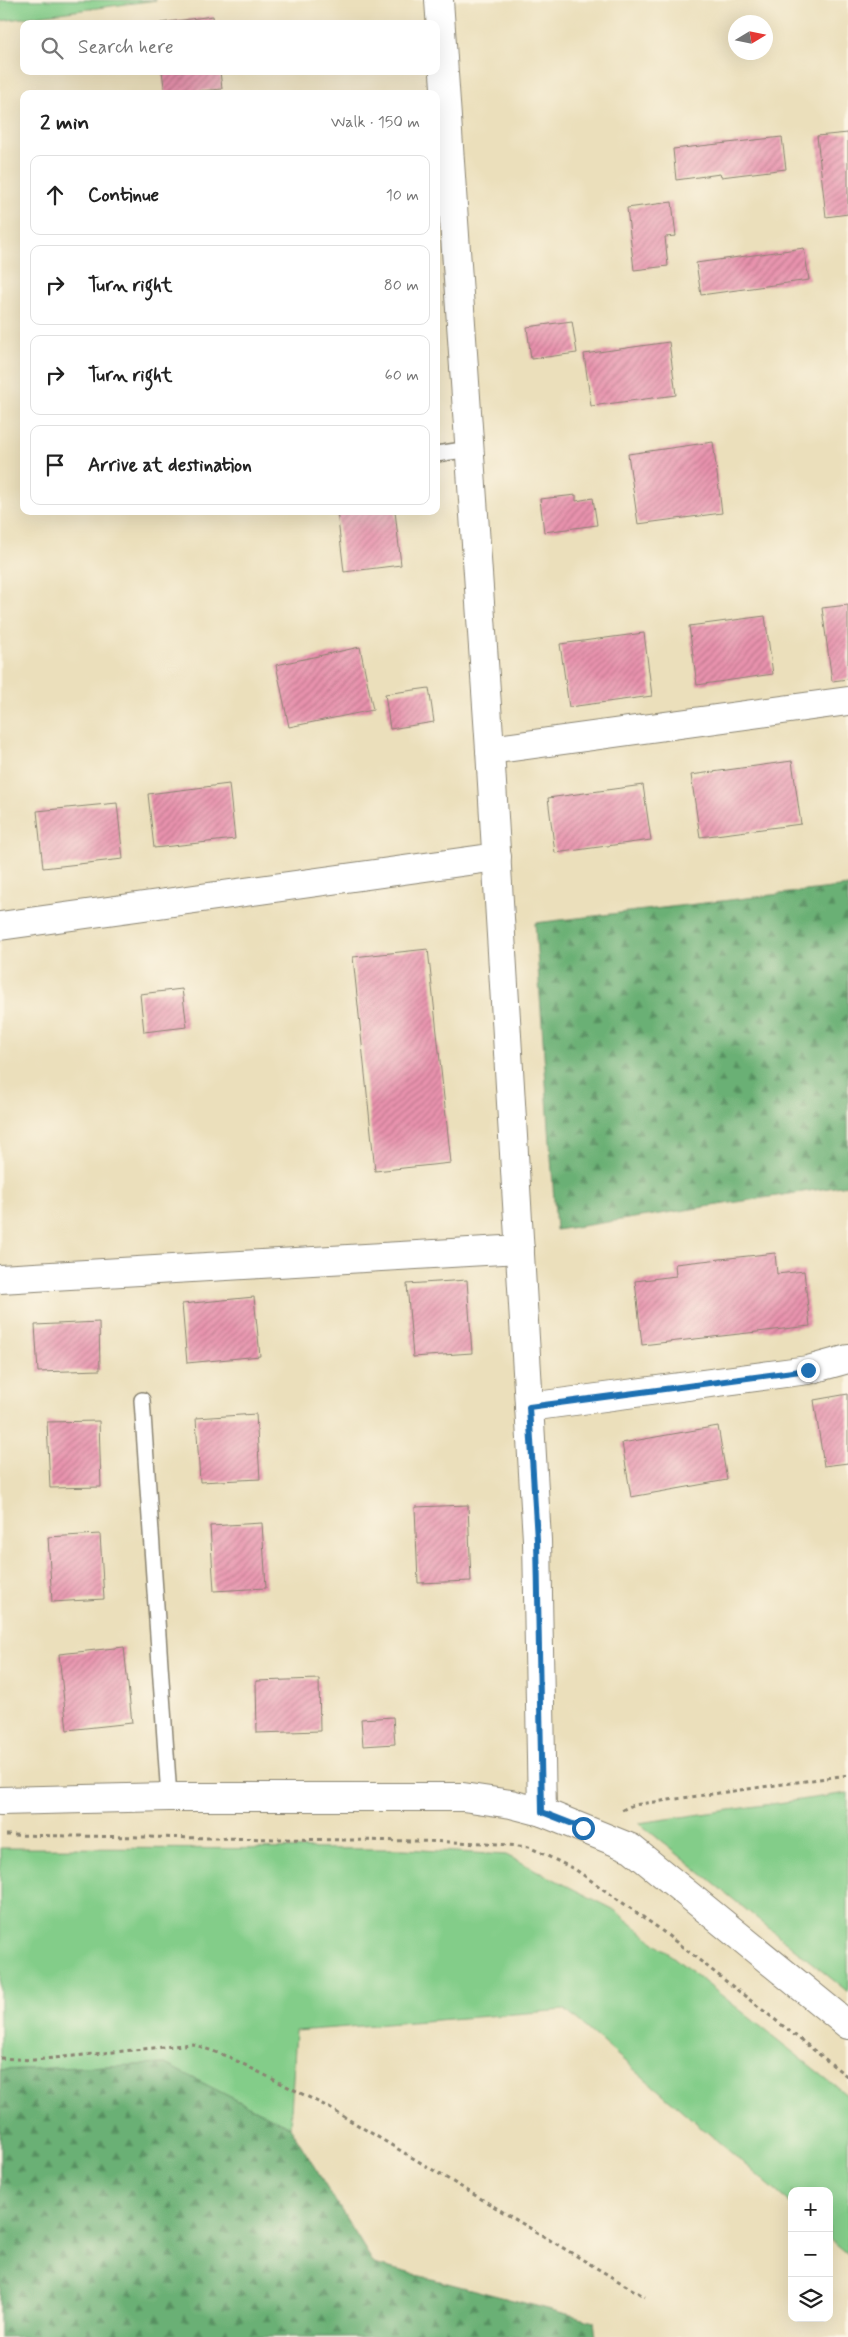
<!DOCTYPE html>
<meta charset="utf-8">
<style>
:root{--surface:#fff;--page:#f2f2f2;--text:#222;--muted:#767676;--line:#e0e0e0}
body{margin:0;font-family:Mynerve,sans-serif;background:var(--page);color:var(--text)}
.controls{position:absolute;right:15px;bottom:15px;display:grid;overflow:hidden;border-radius:10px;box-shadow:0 5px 20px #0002}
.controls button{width:45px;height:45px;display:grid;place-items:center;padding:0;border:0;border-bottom:1px solid var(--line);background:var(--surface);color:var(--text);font:25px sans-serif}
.compass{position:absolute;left:728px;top:15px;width:45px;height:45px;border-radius:50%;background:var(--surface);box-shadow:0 5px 20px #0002;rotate:80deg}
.stop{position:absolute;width:15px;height:15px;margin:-11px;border:4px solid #1f6fb2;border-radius:50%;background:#fff}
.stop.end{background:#1f6fb2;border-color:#fff;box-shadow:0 1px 5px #0008}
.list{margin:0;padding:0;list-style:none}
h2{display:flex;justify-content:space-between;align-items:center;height:65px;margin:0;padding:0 20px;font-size:21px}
h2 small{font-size:16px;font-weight:400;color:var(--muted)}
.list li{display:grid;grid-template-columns:32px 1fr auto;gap:15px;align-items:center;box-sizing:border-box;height:80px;margin:0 10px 10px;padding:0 10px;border:1px solid var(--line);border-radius:10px}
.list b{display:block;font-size:19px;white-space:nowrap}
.list em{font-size:16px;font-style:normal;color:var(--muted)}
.icon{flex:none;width:28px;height:28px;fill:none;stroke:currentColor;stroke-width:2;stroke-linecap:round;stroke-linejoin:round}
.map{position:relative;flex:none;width:848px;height:2337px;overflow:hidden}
.search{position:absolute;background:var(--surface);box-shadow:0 5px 20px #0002;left:20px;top:20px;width:420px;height:55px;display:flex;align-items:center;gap:12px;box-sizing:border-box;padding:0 18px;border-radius:10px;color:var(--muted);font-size:19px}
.panel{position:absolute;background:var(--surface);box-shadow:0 5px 20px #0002;left:20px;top:90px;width:420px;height:425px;border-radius:10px}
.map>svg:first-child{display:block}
.grass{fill:#83cd89;stroke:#577c5a}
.forest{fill:url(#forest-firs);stroke:#4a6e50}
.building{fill:url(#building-hatch)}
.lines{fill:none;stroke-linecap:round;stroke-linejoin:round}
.service-casing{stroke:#8b8573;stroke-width:18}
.minor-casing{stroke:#8b8573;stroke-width:30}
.tertiary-casing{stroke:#8b8573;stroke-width:30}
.path{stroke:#8b8573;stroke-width:3;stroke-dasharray:4 4;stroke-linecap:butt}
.service{stroke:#fff;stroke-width:15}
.minor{stroke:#fff;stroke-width:28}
.tertiary{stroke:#fff;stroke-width:28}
.route{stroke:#1f6fb2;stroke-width:6}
</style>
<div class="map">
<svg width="848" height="2337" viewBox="0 0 848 2337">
<defs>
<pattern id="forest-firs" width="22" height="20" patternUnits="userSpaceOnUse" patternTransform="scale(1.25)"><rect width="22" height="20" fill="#6ab075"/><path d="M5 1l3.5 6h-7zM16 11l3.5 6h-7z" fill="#578f60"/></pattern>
<pattern id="building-hatch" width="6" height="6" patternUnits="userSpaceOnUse" patternTransform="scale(1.25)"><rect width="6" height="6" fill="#e892ad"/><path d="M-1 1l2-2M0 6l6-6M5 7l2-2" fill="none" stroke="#bc778d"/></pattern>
</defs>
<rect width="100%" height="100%" fill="#fcf5e5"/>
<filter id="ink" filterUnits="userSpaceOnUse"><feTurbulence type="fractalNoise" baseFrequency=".02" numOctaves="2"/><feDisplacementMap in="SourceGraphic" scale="10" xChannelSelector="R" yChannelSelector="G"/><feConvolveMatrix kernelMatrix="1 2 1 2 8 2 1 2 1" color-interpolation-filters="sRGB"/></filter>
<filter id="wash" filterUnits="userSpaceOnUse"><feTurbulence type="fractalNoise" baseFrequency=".0096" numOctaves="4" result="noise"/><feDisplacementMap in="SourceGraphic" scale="20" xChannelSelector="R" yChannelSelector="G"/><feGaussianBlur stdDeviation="1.12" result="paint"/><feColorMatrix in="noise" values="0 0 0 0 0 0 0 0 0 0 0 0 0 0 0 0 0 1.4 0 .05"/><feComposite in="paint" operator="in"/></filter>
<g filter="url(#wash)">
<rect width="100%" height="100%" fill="#ebdfbb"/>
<g class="grass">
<path d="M0,0H156L0,21Z"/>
<path d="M848,1793V1992L639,1823Z"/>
<path d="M0,1848L405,1849L506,1855L613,1909L848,2096V2254L829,2238V2191H792V2205L565,2010L296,2031L290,2127L165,2064L0,2070Z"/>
</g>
<g class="forest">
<path d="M848,886V1185L556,1230L535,923Z"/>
<path d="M165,2064L290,2127L374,2264L594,2321L596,2337H0V2070Z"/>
</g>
<g id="blocks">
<g class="building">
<path d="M213,16L214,24H160V23Z"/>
<path d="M162,71H220L222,89L165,94Z"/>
<path d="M848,133V214L826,217L817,136Z"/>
<path d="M782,137L786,169L721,177L720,174L676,180L673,149Z"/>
<path d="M672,202L676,236L665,237L668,266L634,270L627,208Z"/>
<path d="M804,248L809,280L701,295L696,263Z"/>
<path d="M572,321L577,353L531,359L527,327Z"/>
<path d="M669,342L676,395L591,406L584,354Z"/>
<path d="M713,442L722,513L638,524L628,454Z"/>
<path d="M576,495V501L593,498L597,525L544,532L540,499Z"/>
<path d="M337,511H395L401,565L344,572Z"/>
<path d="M848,605V679L832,681L822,608Z"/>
<path d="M765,616L773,674L697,685L689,626Z"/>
<path d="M644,633L652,696L569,707L560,644Z"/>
<path d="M360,647L373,710L289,727L276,665Z"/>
<path d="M429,688L434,722L390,729L385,694Z"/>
<path d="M792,761L801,824L700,837L691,775Z"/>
<path d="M229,784L235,839L154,848L148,794Z"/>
<path d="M643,785L651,840L555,853L548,798Z"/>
<path d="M117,803L123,859L43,868L37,811Z"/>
<path d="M428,949L451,1163L375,1171L353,957Z"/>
<path d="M182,989L187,1027L144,1032L140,994Z"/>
<path d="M775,1253L777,1274L804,1271L810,1326L642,1345L635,1281L676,1276L675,1264Z"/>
<path d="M467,1280L472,1353L413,1357L407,1284Z"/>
<path d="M254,1297L260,1356L187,1363L182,1304Z"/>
<path d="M99,1322L100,1370L38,1372L35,1325Z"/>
<path d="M848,1394V1463L824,1466L814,1400Z"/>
<path d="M256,1414L260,1479L200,1482L196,1418Z"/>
<path d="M99,1421L101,1487L50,1488L47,1422Z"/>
<path d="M718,1426L727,1480L631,1497L622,1443Z"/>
<path d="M468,1505L471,1581L418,1583L415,1507Z"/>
<path d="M262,1523L266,1588L214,1591L210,1526Z"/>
<path d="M100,1534L104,1599L52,1602L48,1537Z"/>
<path d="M124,1647L132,1723L67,1730L59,1654Z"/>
<path d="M319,1679L320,1731L257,1733L256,1681Z"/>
<path d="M393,1717L395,1744L363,1746L361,1719Z"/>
</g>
</g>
</g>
<g filter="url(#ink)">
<use href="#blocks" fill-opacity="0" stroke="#8b8573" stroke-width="1"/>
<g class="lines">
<defs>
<g id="service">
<path d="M436,454L470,449"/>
<path d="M142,1400L169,1797"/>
</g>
<g id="minor">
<path d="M439,0L490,750L537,1540L542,1812"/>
<path d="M490,750L848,701"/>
<path d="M0,926L497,857"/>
<path d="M0,1279L520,1249"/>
<path d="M529,1407L808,1370L848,1359"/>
</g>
<path id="tertiary" d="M0,1801L169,1797H463L511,1804L542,1812L631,1848L848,2025"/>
</defs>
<use href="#service" class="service-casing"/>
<use href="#minor" class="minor-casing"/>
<use href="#tertiary" class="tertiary-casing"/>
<g class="path">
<path d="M622,1810L633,1805L848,1775"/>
<path d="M6,1835L417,1841L486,1843L529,1847L576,1870L657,1927L848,2077"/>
<path d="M0,2058L34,2060L193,2044L229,2057L326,2106L645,2297"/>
</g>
<use href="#service" class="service"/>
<use href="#minor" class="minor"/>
<use href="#tertiary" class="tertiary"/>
</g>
</g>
<g class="lines" filter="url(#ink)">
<path class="route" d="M583,1828L542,1812L537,1540L529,1407L808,1370"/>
</g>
</svg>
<div class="controls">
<button>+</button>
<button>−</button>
<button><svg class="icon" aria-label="layers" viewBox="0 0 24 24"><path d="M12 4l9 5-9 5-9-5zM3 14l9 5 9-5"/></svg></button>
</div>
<svg class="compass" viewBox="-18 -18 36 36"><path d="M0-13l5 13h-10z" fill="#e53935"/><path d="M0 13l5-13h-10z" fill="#767676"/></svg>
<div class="stop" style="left:583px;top:1828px"></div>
<div class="stop end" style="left:808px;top:1370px"></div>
<div class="search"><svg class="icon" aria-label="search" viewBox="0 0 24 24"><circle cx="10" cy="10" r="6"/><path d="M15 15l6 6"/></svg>Search here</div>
<section class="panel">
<h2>2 min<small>Walk · 150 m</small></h2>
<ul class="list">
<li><svg class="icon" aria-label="ahead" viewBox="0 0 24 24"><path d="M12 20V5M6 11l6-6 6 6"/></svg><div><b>Continue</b></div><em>10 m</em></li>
<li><svg class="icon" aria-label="right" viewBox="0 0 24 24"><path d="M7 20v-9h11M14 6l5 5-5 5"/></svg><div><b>Turn right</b></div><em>80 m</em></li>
<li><svg class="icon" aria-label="right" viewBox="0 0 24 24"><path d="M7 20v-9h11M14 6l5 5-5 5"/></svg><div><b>Turn right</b></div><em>60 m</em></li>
<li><svg class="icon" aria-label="arrive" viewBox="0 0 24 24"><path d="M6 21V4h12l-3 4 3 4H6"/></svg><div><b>Arrive at destination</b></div></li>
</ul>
</section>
</div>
